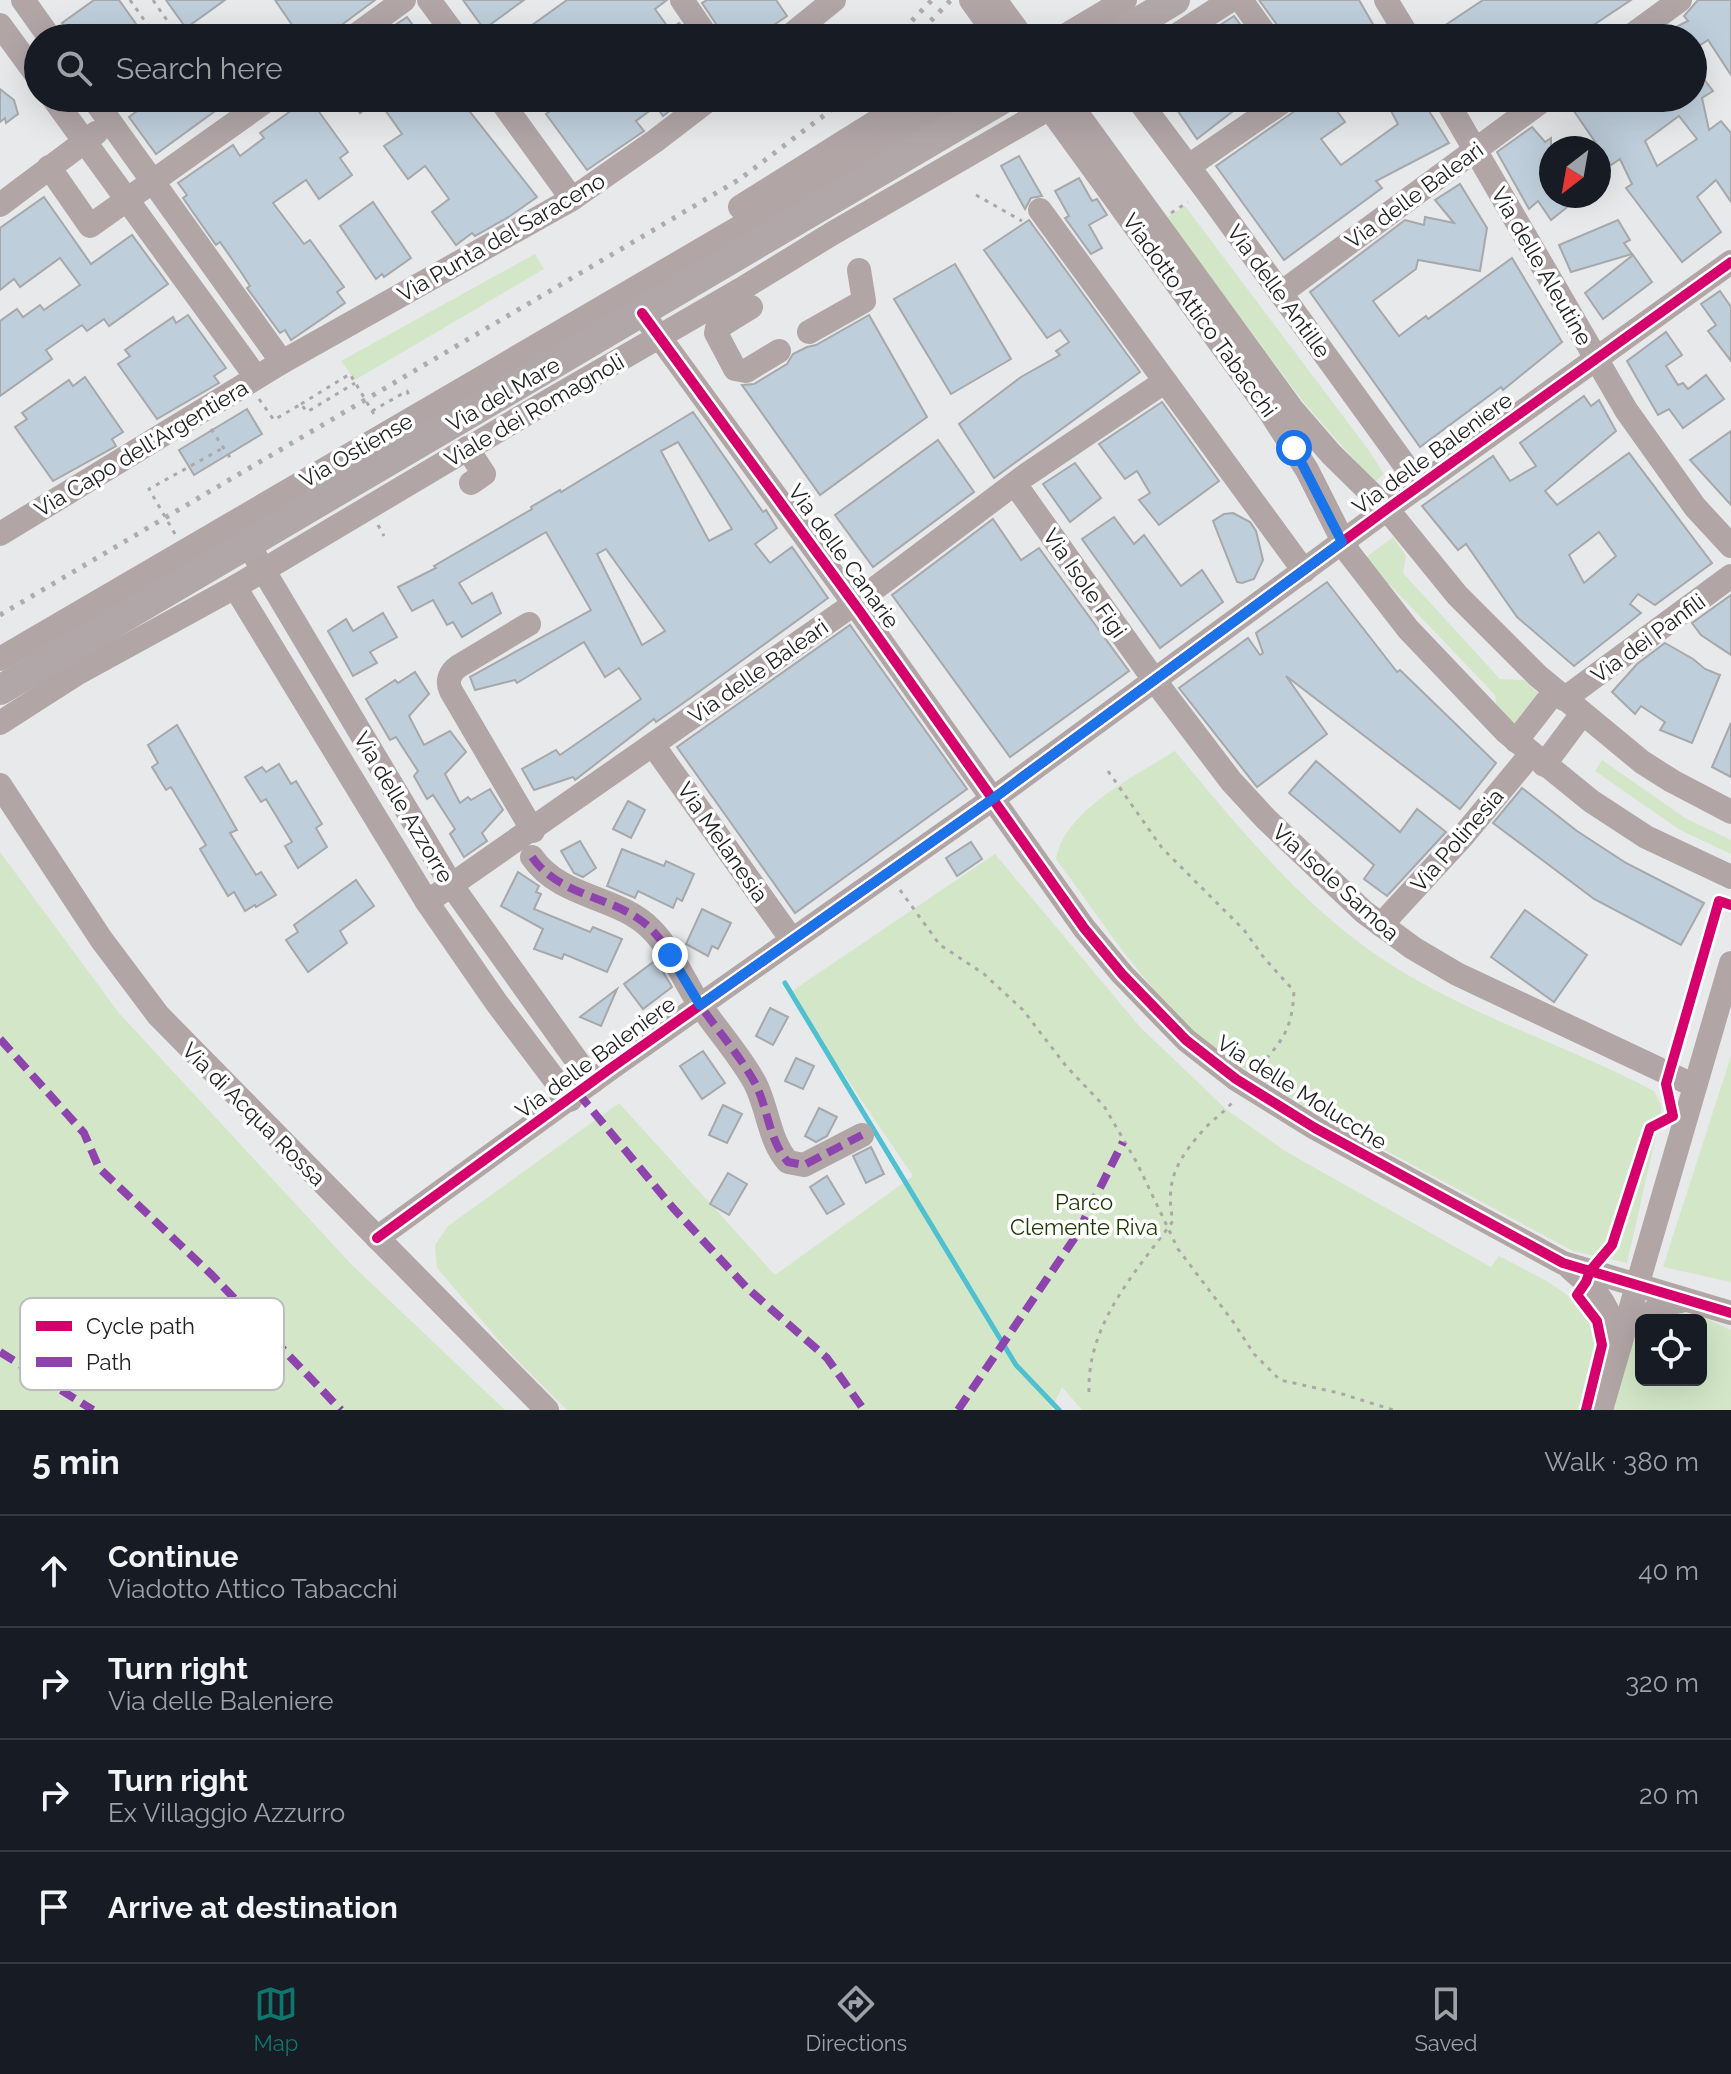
<!DOCTYPE html>
<meta charset="utf-8">
<style>
:root{--surface:#171b24;--page:#242831;--text:#f1f3f6;--muted:#9ea1a6;--line:#363941;--accent:#0f766e}
body{margin:0;font-family:Raleway,sans-serif;background:var(--page);color:var(--text)}
.controls{position:absolute;right:24px;bottom:24px;display:grid;overflow:hidden;border-radius:12px;box-shadow:0 8px 32px #0002}
.controls button{width:72px;height:72px;display:grid;place-items:center;padding:0;border:0;border-bottom:2px solid var(--line);background:var(--surface);color:var(--text);font:40px sans-serif}
.compass{position:absolute;left:1539px;top:136px;width:72px;height:72px;border-radius:50%;background:var(--surface);box-shadow:0 8px 32px #0002;rotate:211deg}
.stop{position:absolute;width:24px;height:24px;margin:-18px;border:6px solid #1a73e8;border-radius:50%;background:#fff}
.stop.end{background:#1a73e8;border-color:#fff;box-shadow:0 2px 8px #0008}
.list{margin:0;padding:0;list-style:none}
h2{display:flex;justify-content:space-between;align-items:center;height:104px;margin:0;padding:0 32px;font-size:34px}
h2 small{font-size:26px;font-weight:400;color:var(--muted)}
.list li{display:grid;grid-template-columns:52px 1fr auto;gap:24px;align-items:center;box-sizing:border-box;height:112px;padding:0 32px;border-top:2px solid var(--line)}
.list b{display:block;font-size:30px;white-space:nowrap}
.list p{margin:0;font-size:26px;white-space:nowrap;color:var(--muted)}
.list em{font-size:26px;font-style:normal;color:var(--muted)}
.icon{flex:none;width:44px;height:44px;fill:none;stroke:currentColor;stroke-width:2;stroke-linecap:round;stroke-linejoin:round}
.map{position:relative;flex:none;width:1731px;height:1410px;overflow:hidden}
.search{position:absolute;background:var(--surface);box-shadow:0 8px 32px #0002;left:24px;right:24px;top:24px;height:88px;display:flex;align-items:center;gap:20px;box-sizing:border-box;padding:0 28px;border-radius:44px;color:var(--muted);font-size:30px}
.sheet{height:552px;background:var(--surface)}
nav{display:flex;justify-content:space-around;align-items:center;box-sizing:border-box;height:112px;border-top:2px solid var(--line);background:var(--surface);font-size:22px;color:var(--muted)}
nav a{display:grid;justify-items:center;gap:4px}
nav .on{color:var(--accent)}
.map>svg:first-child{display:block}
.green{fill:#d3e7c8}
.lines{fill:none;stroke-linecap:round;stroke-linejoin:round}
.stream{stroke:#4ec0d0;stroke-width:5}
.building{fill:#becedb;stroke:#a6a8a9;stroke-width:2;fill-rule:evenodd}
.path{stroke:#aea7a9;stroke-width:3;stroke-dasharray:4 6;stroke-linecap:butt}
.minor{stroke:#b1a5a6;stroke-width:24}
.major{stroke:#b1a7a9;stroke-width:30}
.rail{stroke:#b0acae;stroke-width:5;stroke-dasharray:4 8;stroke-linecap:butt}
.quiet{stroke:#8e44ad;stroke-width:8;stroke-dasharray:16 8;stroke-linecap:butt}
.cycleway-casing{stroke:#fff;stroke-width:15}
.cycleway{stroke:#d6006c;stroke-width:10}
.route{stroke:#1a73e8;stroke-width:10}
.labels{text-anchor:middle;stroke-width:7;stroke-linejoin:round;paint-order:stroke}
.street-label{font-size:22px;fill:#202123;stroke:#fff}
.park-label{font-size:22px;fill:#1c3900;stroke:#fff}
.key{fill:#fff;stroke:#bcbcbd;stroke-width:2}
.key-label{font-size:22px;fill:#202123}
</style>
<div class="map">
<svg width="1731" height="1410" viewBox="0 0 1731 1410">
<rect width="100%" height="100%" fill="#e7e9eb"/>
<g class="green">
<path d="M1185,206L1370,452L1384,474L1374,482L1305,404L1166,218Z"/>
<path d="M535,254L544,269L355,380L341,361Z"/>
<path d="M1393,537L1406,556L1403,573L1500,679L1524,680L1537,692L1538,696L1516,724L1498,714L1495,695L1389,584L1377,586L1360,562Z"/>
<path d="M1175,751C1240,829 1304,909 1390,964C1473,1017 1568,1046 1654,1091L1661,1106V1114L1627,1263L1573,1251L1301,1105L1220,1053L1192,1030L1162,1000L1122,950L1056,859C1063,811 1138,774 1175,751Z"/>
<path d="M1602,760L1685,818L1731,840V854L1680,830L1598,773L1595,771Z"/>
<path d="M0,852L119,1013L351,1264L505,1410H0Z"/>
<path d="M995,854L1140,1027L1227,1110L1285,1151L1491,1267L1499,1256C1533,1275 1595,1297 1594,1344C1594,1365 1584,1389 1579,1410H1082L1062,1387L1051,1410H567L507,1350L437,1268L435,1245L448,1226L619,1103L775,1275L913,1176L789,993Z"/>
<path d="M1731,1056V1282L1663,1267Z"/>
<path d="M1680,1312L1702,1317L1731,1330V1410H1612L1632,1342L1641,1329V1380H1701V1320H1651Z"/>
</g>
<g class="lines">
<path class="stream" d="M785,983L1016,1365L1059,1410"/>
</g>
<g class="building">
<path d="M94,0H119L146,38H73L62,23Z"/>
<path d="M166,0H225L186,28Z"/>
<path d="M275,0H375L324,38H301Z"/>
<path d="M463,0H524L484,29Z"/>
<path d="M567,0H667L655,9L670,30L679,23L690,38H514Z"/>
<path d="M707,0H776L787,16L755,38H723L720,30L702,3Z"/>
<path d="M1259,0H1359L1381,38H1341L1336,29L1322,38H1283L1280,29Z"/>
<path d="M1483,0H1631L1574,38H1426Z"/>
<path d="M1698,0H1731V75L1708,40L1693,50V38H1654L1688,21L1684,16Z"/>
<path d="M1234,16L1250,38H1200Z"/>
<path d="M407,17L422,38H378L395,25Z"/>
<path d="M1693,65L1713,91L1702,98L1709,130L1721,121L1731,133V202L1716,180L1697,197L1721,232L1682,262L1626,188L1632,184L1620,159L1611,165L1565,98H1693ZM1679,116L1697,139L1657,166L1645,141Z"/>
<path d="M0,89L14,100L18,114L6,123L5,118L0,122Z"/>
<path d="M155,98H233L156,154L129,117Z"/>
<path d="M309,98L348,152L340,158L352,175L319,199L306,180L273,203L304,244L310,240L344,287L337,292L345,303L291,340L285,330L280,333L247,288L250,286L241,272L220,242L216,245L183,198L187,195L178,183L233,145L240,156L264,138L260,133Z"/>
<path d="M349,98H459L537,197L510,216L475,236L472,233L456,245L432,212L449,199L431,174L425,166L408,179L384,146L402,134L378,100L360,113Z"/>
<path d="M569,98H686L663,116L656,106L636,121L644,131L587,170L546,114Z"/>
<path d="M1169,98H1250L1197,139Z"/>
<path d="M1303,98H1358L1337,111L1345,122L1321,139L1341,165L1398,124L1384,98H1421L1449,143L1376,181L1382,188L1284,260L1216,166L1296,110Z"/>
<path d="M1532,127L1545,142L1551,138V196H1581L1551,220L1538,201L1529,209L1497,152Z"/>
<path d="M1019,156L1042,196L1031,198L1025,209L1001,166Z"/>
<path d="M1079,178L1092,201L1097,199L1107,215L1089,225L1102,248L1091,254L1065,218L1069,216L1055,191Z"/>
<path d="M1460,184L1487,228L1480,271L1418,260L1416,269L1373,301L1399,336L1426,316L1428,319L1512,258L1562,342L1503,390L1501,387L1420,447L1310,292L1405,220L1424,225L1425,217L1454,223L1435,200Z"/>
<path d="M44,197L91,264L132,235L168,284L109,326L104,319L87,331L82,325L46,350L52,359L0,396V321L17,309L23,317L40,305L44,310L80,285L60,258L20,287L14,279L0,290V228Z"/>
<path d="M373,202L411,258L384,277L382,274L376,279L340,226Z"/>
<path d="M1029,220L1140,372L994,478L959,424L1021,377L1060,355L1056,351L1069,342L1060,330L1047,338L984,250Z"/>
<path d="M1618,220L1630,240L1624,243L1632,254L1571,272L1559,245Z"/>
<path d="M1633,255L1652,282L1603,319L1585,293Z"/>
<path d="M955,264L1011,359L951,394L894,299Z"/>
<path d="M1720,291L1731,307V361L1708,331L1716,325L1701,304Z"/>
<path d="M188,315L226,368L214,376L219,383L157,419L118,364L130,356L125,350L173,317L176,323Z"/>
<path d="M869,315L927,417L820,495L742,385L754,384L787,364L793,354L807,347L816,345Z"/>
<path d="M1666,332L1682,355L1666,366L1678,385L1683,383L1688,389L1706,375L1724,399L1683,428L1669,409L1658,415L1627,361Z"/>
<path d="M85,377L123,432L112,439L116,446L53,481L15,427L27,419L22,413L69,380L73,386Z"/>
<path d="M1584,396L1591,406L1599,400L1616,431L1545,491L1557,505L1629,453L1712,563L1655,605L1638,594L1630,604L1641,613L1574,666L1517,617L1466,544L1458,550L1422,506L1493,456L1510,481L1536,466L1520,443ZM1599,532L1616,556L1584,583L1569,555Z"/>
<path d="M1162,402L1219,481L1159,525L1139,500L1150,493L1137,471L1125,479L1099,444Z"/>
<path d="M247,409L262,434L194,475L179,450Z"/>
<path d="M693,412L763,512L766,510L777,528L755,544L770,563L792,547L828,598L689,699L656,722L654,719L575,780L573,777L534,790L522,769L556,750L560,755L641,699L619,668L605,677L584,642L517,683L515,680L475,690L470,677L591,610L546,532L459,583L472,604L492,593L501,613L462,637L453,622L447,625L433,600L412,611L398,587L436,568L434,566L532,509L531,507L560,490L561,492ZM678,442L732,529L709,541L661,451ZM606,549L665,631L642,645L597,554Z"/>
<path d="M1731,431V505L1690,460Z"/>
<path d="M938,440L974,492L873,567L835,515Z"/>
<path d="M1075,463L1101,498L1070,522L1043,484Z"/>
<path d="M1233,513L1250,522L1256,531L1263,560L1254,579L1242,583L1237,582L1213,521L1224,514Z"/>
<path d="M1114,517L1134,544L1144,535L1181,586L1202,570L1223,602L1160,648L1082,539Z"/>
<path d="M993,519L1021,560L1039,548L1129,671L1010,757L892,595Z"/>
<path d="M1327,582L1397,672L1400,670L1496,763L1460,809L1286,676L1327,734L1257,787L1179,688L1248,638L1260,655L1263,653L1256,633Z"/>
<path d="M1731,595V655L1701,635L1692,623Z"/>
<path d="M383,613L397,637L370,652L377,663L353,676L328,631L346,619L353,631Z"/>
<path d="M850,625L967,789L795,913L677,747Z"/>
<path d="M1665,643L1693,659L1705,669L1720,675L1692,743L1660,730L1665,722L1641,706L1635,714L1612,692L1637,664Z"/>
<path d="M415,672L429,694L409,716L424,745L450,731L466,752L445,774L460,803L468,797L471,800L490,789L503,810L482,833L487,841L464,857L450,834L455,829L433,795L427,799L414,776L418,771L396,737L390,740L366,699L395,680L398,683Z"/>
<path d="M1731,723V777L1712,767Z"/>
<path d="M177,725L237,830L230,833L256,875L261,872L276,895L256,907L255,905L245,911L234,892L228,896L200,849L206,845L171,787L166,790L152,767L158,763L148,745Z"/>
<path d="M1316,761L1400,832L1417,809L1446,832L1387,896L1364,879L1374,865L1289,793Z"/>
<path d="M279,764L291,784L296,781L322,824L316,828L327,847L298,868L285,846L292,842L266,799L261,802L245,777L262,767L266,772Z"/>
<path d="M1522,788L1577,831L1626,863L1704,903L1681,945L1594,899L1493,823Z"/>
<path d="M628,801L645,810L631,838L613,829Z"/>
<path d="M580,841L596,868L583,877L574,873L561,851Z"/>
<path d="M971,842L982,859L957,876L946,858Z"/>
<path d="M622,849L664,866L666,861L694,874L682,901L677,898L673,908L638,891L635,898L607,886Z"/>
<path d="M518,872L539,886L536,892L541,894L534,909L590,932L593,927L622,939L607,972L564,954L562,959L534,949L543,929L501,906Z"/>
<path d="M356,880L374,906L340,931L347,943L308,972L286,940L298,932L294,925Z"/>
<path d="M702,909L731,923L718,949L712,946L708,956L686,944Z"/>
<path d="M1525,910L1587,955L1554,1002L1491,957Z"/>
<path d="M656,960L672,987L643,1009L624,984Z"/>
<path d="M617,989L601,1026L580,1017Z"/>
<path d="M770,1008L788,1017L773,1045L756,1036Z"/>
<path d="M703,1051L725,1083L702,1099L680,1066Z"/>
<path d="M796,1058L814,1066L803,1089L785,1081Z"/>
<path d="M723,1105L742,1114L727,1143L709,1135Z"/>
<path d="M819,1108L837,1117L827,1136L816,1142L805,1136Z"/>
<path d="M871,1147L884,1174L866,1183L853,1156Z"/>
<path d="M728,1173L747,1184L729,1215L710,1204Z"/>
<path d="M827,1176L844,1204L827,1214L810,1187Z"/>
</g>
<g class="lines">
<g class="path">
<path d="M130,0L157,38"/>
<path d="M153,0L173,29"/>
<path d="M213,38L228,27"/>
<path d="M120,105L130,98"/>
<path d="M976,195L1022,221"/>
<path d="M1171,213L1188,202"/>
<path d="M259,399L274,420L301,404L307,412L355,383"/>
<path d="M301,404L350,374L375,416"/>
<path d="M372,411L407,391L410,398"/>
<path d="M211,429L231,459"/>
<path d="M378,525L384,536"/>
<path d="M175,534L149,489L223,448"/>
<path d="M1108,771L1162,848L1244,930L1265,959L1294,991C1292,1030 1283,1040 1258,1068"/>
<path d="M900,890L940,945L984,974L1023,1010L1066,1066L1104,1106L1137,1163L1178,1249L1234,1323L1254,1354L1280,1380L1339,1393L1393,1410"/>
<path d="M1089,1392C1087,1324 1135,1273 1173,1221C1164,1179 1179,1157 1207,1126C1216,1117 1226,1111 1234,1100"/>
</g>
<g class="minor">
<path d="M23,0L50,38"/>
<path d="M429,0L457,38"/>
<path d="M682,0L708,38"/>
<path d="M971,0L998,38"/>
<path d="M995,0L1023,38"/>
<path d="M1241,0L1268,38"/>
<path d="M1386,0L1409,38"/>
<path d="M0,25L38,77"/>
<path d="M352,38L404,0"/>
<path d="M787,38L834,0"/>
<path d="M1061,38L1125,0"/>
<path d="M1172,38L1231,0"/>
<path d="M1628,38L1680,0"/>
<path d="M53,98L256,377"/>
<path d="M93,98L282,362"/>
<path d="M499,98L572,199"/>
<path d="M1042,98L1270,412L1307,470L1349,553L1408,629L1506,732L1591,801L1646,837L1731,877"/>
<path d="M1066,98L1292,409L1331,454L1387,509L1457,595L1538,676L1642,762L1672,781L1731,812"/>
<path d="M1137,98L1206,190L1420,486"/>
<path d="M1445,98L1626,410L1695,507L1731,546"/>
<path d="M1189,166L1288,98"/>
<path d="M49,167L90,226L270,98"/>
<path d="M0,205L96,133"/>
<path d="M740,207L914,98"/>
<path d="M1040,210L1304,571"/>
<path d="M1281,293L1546,98"/>
<path d="M751,307L717,328L716,333L735,369L746,371L779,351"/>
<path d="M642,313L861,613L1084,928L1122,974L1186,1040L1236,1079L1315,1128L1563,1263L1731,1313"/>
<path d="M809,332L864,301L859,270"/>
<path d="M467,448L484,474L471,483"/>
<path d="M1015,484L1155,681L1231,781L1266,819L1364,912L1413,948L1457,974L1695,1086"/>
<path d="M0,534L282,362L572,199L655,141L711,98"/>
<path d="M255,556L452,886L592,1082"/>
<path d="M235,587L427,902L496,1002L570,1100"/>
<path d="M529,624L459,666C450,672 446,681 451,691L533,831"/>
<path d="M0,659L961,98"/>
<path d="M1564,699L1731,576"/>
<path d="M0,723L78,673L235,587L543,404L740,290L833,233L1067,98"/>
<path d="M1516,741L1555,691"/>
<path d="M653,745L792,940"/>
<path d="M1544,765L1582,714"/>
<path d="M0,785L101,939L158,1015L547,1410"/>
<path d="M532,857C561,899 617,895 651,929C671,949 683,979 698,1002C716,1029 739,1054 755,1083C768,1108 769,1141 788,1162L804,1165L862,1135"/>
<path d="M427,902L854,604L1026,475L1164,382"/>
<path d="M1381,925L1463,836L1531,754"/>
<path d="M377,1238L611,1068L994,798L1387,509L1731,262"/>
<path d="M1571,1269C1600,1293 1611,1308 1617,1344"/>
<path d="M1641,1320L1662,1305L1685,1300"/>
<path d="M1601,1410L1731,963"/>
</g>
<g class="major">
<path d="M1112,38L1175,0"/>
<path d="M0,690L1004,98"/>
</g>
<g class="rail">
<path d="M895,38L932,0"/>
<path d="M914,38L951,0"/>
<path d="M0,615L740,179L847,98"/>
</g>
<g class="quiet">
<path d="M532,857C561,899 617,895 651,929C671,949 683,979 698,1002C716,1029 739,1054 755,1083C768,1108 769,1141 788,1162L804,1165L862,1135"/>
<path d="M0,1039L84,1133L99,1168L212,1275L341,1410"/>
<path d="M578,1093L673,1208L747,1288L827,1358L864,1410"/>
<path d="M0,1352L93,1410"/>
<path d="M958,1410L1076,1236L1123,1142"/>
</g>
<defs>
<g id="cycleway">
<path d="M642,313L861,613L1084,928L1122,974L1186,1040L1236,1079L1315,1128L1563,1263L1731,1313"/>
<path d="M377,1238L611,1068L994,798L1387,509L1731,262"/>
<path d="M1586,1410L1602,1345L1597,1321L1577,1295L1586,1282L1590,1271L1612,1245L1650,1128L1673,1116L1666,1084L1719,901L1731,905"/>
</g>
</defs>
<use href="#cycleway" class="cycleway-casing"/>
<use href="#cycleway" class="cycleway"/>
</g>
<g class="lines">
<path class="route" d="M670,955L700,1005L994,798L1342,542L1294,448"/>
</g>
<g class="labels">
<g class="street-label">
<text transform="translate(1414 195) rotate(-36)" y="8">Via delle Baleari</text>
<text transform="translate(501 237) rotate(-30)" y="8">Via Punta del Saraceno</text>
<text transform="translate(1542 266) rotate(60)" y="8">Via delle Aleutine</text>
<text transform="translate(1279 291) rotate(54)" y="8">Via delle Antille</text>
<text transform="translate(1200 315) rotate(54)" y="8">Viadotto Attico Tabacchi</text>
<text transform="translate(503 394) rotate(-30)" y="8">Via del Mare</text>
<text transform="translate(534 410) rotate(-30)" y="8">Viale dei Romagnoli</text>
<text transform="translate(141 448) rotate(-31)" y="8">Via Capo dell'Argentiera</text>
<text transform="translate(356 450) rotate(-30)" y="8">Via Ostiense</text>
<text transform="translate(1432 453) rotate(-36)" y="8">Via delle Baleniere</text>
<text transform="translate(844 556) rotate(54)" y="8">Via delle Canarie</text>
<text transform="translate(1085 583) rotate(55)" y="8">Via Isole Figi</text>
<text transform="translate(1648 638) rotate(-36)" y="8">Via dei Panfili</text>
<text transform="translate(758 671) rotate(-35)" y="8">Via delle Baleari</text>
<text transform="translate(404 807) rotate(59)" y="8">Via delle Azzorre</text>
<text transform="translate(1457 840) rotate(-49)" y="8">Via Polinesia</text>
<text transform="translate(723 842) rotate(55)" y="8">Via Melanesia</text>
<text transform="translate(1336 882) rotate(42)" y="8">Via Isole Samoa</text>
<text transform="translate(595 1057) rotate(-36)" y="8">Via delle Baleniere</text>
<text transform="translate(1302 1092) rotate(32)" y="8">Via delle Molucche</text>
<text transform="translate(254 1114) rotate(45)" y="8">Via di Acqua Rossa</text>
</g>
<g class="park-label">
<text x="1084" y="1210">Parco<tspan x="1084" dy="25">Clemente Riva</tspan></text>
</g>
</g>
<rect x="20" y="1298" width="264" height="92" rx="12" class="key"/>
<rect x="36" y="1321" width="36" height="10" fill="#d6006c"/>
<rect x="36" y="1357" width="36" height="10" fill="#8e44ad"/>
<g class="key-label">
<text x="86" y="1334">Cycle path</text>
<text x="86" y="1370">Path</text>
</g>
</svg>
<div class="controls">
<button><svg class="icon" aria-label="locate" viewBox="0 0 24 24"><circle cx="12" cy="12" r="6"/><path d="M12 2v4M12 18v4M2 12h4M18 12h4"/></svg></button>
</div>
<svg class="compass" viewBox="-18 -18 36 36"><path d="M0-13l5 13h-10z" fill="#e53935"/><path d="M0 13l5-13h-10z" fill="#9ea1a6"/></svg>
<div class="stop" style="left:1294px;top:448px"></div>
<div class="stop end" style="left:670px;top:955px"></div>
<div class="search"><svg class="icon" aria-label="search" viewBox="0 0 24 24"><circle cx="10" cy="10" r="6"/><path d="M15 15l6 6"/></svg>Search here</div>
</div>
<section class="sheet">
<h2>5 min<small>Walk · 380 m</small></h2>
<ul class="list">
<li><svg class="icon" aria-label="ahead" viewBox="0 0 24 24"><path d="M12 20V5M6 11l6-6 6 6"/></svg><div><b>Continue</b><p>Viadotto Attico Tabacchi</p></div><em>40 m</em></li>
<li><svg class="icon" aria-label="right" viewBox="0 0 24 24"><path d="M7 20v-9h11M14 6l5 5-5 5"/></svg><div><b>Turn right</b><p>Via delle Baleniere</p></div><em>320 m</em></li>
<li><svg class="icon" aria-label="right" viewBox="0 0 24 24"><path d="M7 20v-9h11M14 6l5 5-5 5"/></svg><div><b>Turn right</b><p>Ex Villaggio Azzurro</p></div><em>20 m</em></li>
<li><svg class="icon" aria-label="arrive" viewBox="0 0 24 24"><path d="M6 21V4h12l-3 4 3 4H6"/></svg><div><b>Arrive at destination</b></div></li>
</ul>
</section>
<nav>
<a class="on"><svg class="icon" aria-label="map" viewBox="0 0 24 24"><path d="M3 6l6-2 6 2 6-2v14l-6 2-6-2-6 2zM9 4v14M15 6v14"/></svg>Map</a>
<a><svg class="icon" aria-label="directions" viewBox="0 0 24 24"><path d="M12 3l9 9-9 9-9-9zM9 14v-3h6M13 9l2 2-2 2"/></svg>Directions</a>
<a><svg class="icon" aria-label="saved" viewBox="0 0 24 24"><path d="M7 4h10v16l-5-4-5 4z"/></svg>Saved</a>
</nav>
